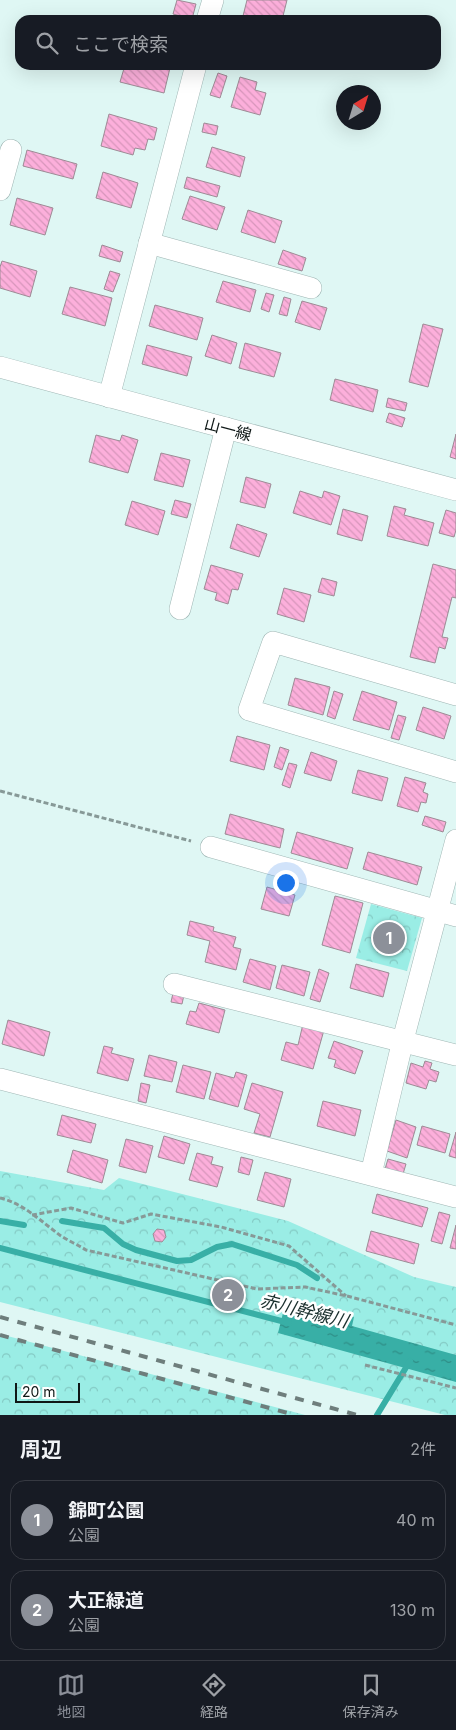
<!DOCTYPE html>
<html lang="ja">
<meta charset="utf-8">
<style>
:root{--surface:#171b24;--page:#20242c;--text:#f1f3f6;--muted:#9ea1a6;--line:#363941;--accent:#8c9099}
body{margin:0;font-family:Inter,"Noto Sans JP",sans-serif;background:var(--page);color:var(--text)}
.compass{position:absolute;left:336px;top:85px;width:45px;height:45px;border-radius:50%;background:var(--surface);box-shadow:0 5px 20px #0002;rotate:38deg}
.scale{position:absolute;left:15px;bottom:12px;width:65px;box-sizing:border-box;padding-left:5px;border:2px solid #0f1817;border-top:0;font-size:14px;line-height:18px;white-space:nowrap;color:#0f1817;-webkit-text-stroke:4px #fff;paint-order:stroke}
.you{position:absolute;left:285px;top:882px;width:18px;height:18px;margin:-12px;border:4px solid #fff;border-radius:50%;background:#1a73e8;box-shadow:0 0 0 8px #1a73e833}
.badge{display:grid;place-items:center;width:32px;height:32px;border-radius:50%;background:var(--accent);color:#fff;font-size:16px;font-weight:700}
.pin{position:absolute;translate:-50% -50%;border:2px solid #fff;box-shadow:0 1px 5px #0006}
.list{margin:0;padding:0;list-style:none}
h2{display:flex;justify-content:space-between;align-items:center;height:65px;margin:0;padding:0 20px;font-size:21px}
h2 small{font-size:16px;font-weight:400;color:var(--muted)}
.list li{display:grid;grid-template-columns:32px 1fr auto;gap:15px;align-items:center;box-sizing:border-box;height:80px;margin:0 10px 10px;padding:0 10px;border:1px solid var(--line);border-radius:15px}
.list b{display:block;font-size:19px;white-space:nowrap}
.list p{margin:0;font-size:16px;white-space:nowrap;color:var(--muted)}
.list em{font-size:16px;font-style:normal;color:var(--muted)}
.icon{flex:none;width:28px;height:28px;fill:none;stroke:currentColor;stroke-width:2;stroke-linecap:round;stroke-linejoin:round}
.map{position:relative;flex:none;width:456px;height:1415px;overflow:hidden}
.search{position:absolute;background:var(--surface);box-shadow:0 5px 20px #0002;left:15px;right:15px;top:15px;height:55px;display:flex;align-items:center;gap:12px;box-sizing:border-box;padding:0 18px;border-radius:15px;color:var(--muted);font-size:19px}
.sheet{height:245px;background:var(--surface)}
nav{display:flex;justify-content:space-around;align-items:center;box-sizing:border-box;height:70px;border-top:1px solid var(--line);background:var(--surface);font-size:14px;color:var(--muted)}
nav a{display:grid;justify-items:center;gap:2px}
nav .on{color:var(--accent)}
.map>svg:first-child{display:block}
.park{fill:url(#park-crowns)}
.water{fill:url(#water-ripples)}
.lines{fill:none;stroke-linecap:round;stroke-linejoin:round}
.stream{stroke:#38afa6;stroke-width:6}
.building{fill:url(#building-back-hatch);stroke:#9d8b95}
.minor-casing{stroke:#9fb6b4;stroke-width:22}
.path{stroke:#879997;stroke-width:3;stroke-dasharray:5 2.5;stroke-linecap:butt}
.minor{stroke:#fff;stroke-width:21}
.rail{stroke:#6e7e7c;stroke-width:4;stroke-dasharray:9 9;stroke-linecap:butt}
.labels{text-anchor:middle;stroke-width:5;stroke-linejoin:round;paint-order:stroke}
.street-label{font-size:16px;fill:#0f1817;stroke:#fff}
.water-label{font-size:18px;font-style:italic;fill:#192e2c;stroke:#fff}
</style>
<div class="map">
<svg width="456" height="1415" viewBox="0 0 456 1415">
<defs>
<pattern id="park-crowns" width="20" height="18" patternUnits="userSpaceOnUse" patternTransform="scale(1.25)"><rect width="20" height="18" fill="#9aede5"/><path d="M2 6a3 3 0 1 1 6 0M12 15a3 3 0 1 1 6 0" fill="none" stroke="#84cac4"/></pattern>
<pattern id="water-ripples" width="26" height="14" patternUnits="userSpaceOnUse" patternTransform="scale(1.25)"><rect width="26" height="14" fill="#38afa6"/><path d="M2 4q2-2 4 0t4 0M15 11q2-2 4 0t4 0" fill="none" stroke="#2e8d86"/></pattern>
<pattern id="building-back-hatch" width="6" height="6" patternUnits="userSpaceOnUse" patternTransform="scale(1.25)"><rect width="6" height="6" fill="#fcafdb"/><path d="M-1 5l2 2M0 0l6 6M5-1l2 2" fill="none" stroke="#d796bb"/></pattern>
</defs>
<rect width="100%" height="100%" fill="#dff7f4"/>
<g class="park">
<path d="M371,904L422,918L407,971L356,958Z"/>
<path d="M0,1171L104,1190L119,1178L288,1221L414,1277L456,1287V1415H445L0,1302Z"/>
<path d="M0,1334L305,1415H0Z"/>
</g>
<path class="water" d="M322,1308L354,1317L352,1326L456,1355V1382L278,1333L283,1313L317,1322Z"/>
<g class="lines">
<g class="stream">
<path d="M0,1221L24,1225"/>
<path d="M62,1221L104,1228L123,1244L136,1250L177,1261L191,1260L217,1247L232,1244L297,1265L317,1278"/>
<path d="M0,1248L289,1323"/>
<path d="M377,1415L410,1361"/>
</g>
</g>
<g class="building">
<path d="M177,0L196,4L192,19L173,14Z"/>
<path d="M247,0H287L282,20H259L243,16Z"/>
<path d="M125,65H159L170,68L164,93L120,82Z"/>
<path d="M218,73L227,76L220,98L210,95Z"/>
<path d="M240,77L257,82L255,90L266,93L260,115L231,107Z"/>
<path d="M109,114L157,128L154,140L148,139L145,150L135,148L133,155L101,146Z"/>
<path d="M204,123L218,126L216,135L202,132Z"/>
<path d="M212,147L245,157L240,177L206,167Z"/>
<path d="M27,150L77,164L73,179L23,166Z"/>
<path d="M103,172L138,183L131,208L96,198Z"/>
<path d="M187,177L220,186L217,197L184,188Z"/>
<path d="M190,196L225,207L217,230L182,219Z"/>
<path d="M17,198L53,208L45,235L10,225Z"/>
<path d="M248,210L282,221L275,243L241,232Z"/>
<path d="M102,245L123,252L120,262L99,256Z"/>
<path d="M283,250L306,258L302,271L278,264Z"/>
<path d="M2,261L37,271L30,297L0,288V267Z"/>
<path d="M110,271L120,274L113,292L104,289Z"/>
<path d="M223,281L256,290L250,312L216,302Z"/>
<path d="M70,287L112,298L105,326L62,314Z"/>
<path d="M266,293L274,295L269,312L261,309Z"/>
<path d="M284,297L291,299L287,316L279,314Z"/>
<path d="M302,301L327,308L320,330L295,322Z"/>
<path d="M155,305L203,318L197,340L149,326Z"/>
<path d="M423,324L443,329L428,387L409,382Z"/>
<path d="M212,335L237,343L231,364L205,356Z"/>
<path d="M245,343L281,353L274,377L239,368Z"/>
<path d="M147,345L192,357L187,376L142,364Z"/>
<path d="M335,379L378,390L373,412L330,400Z"/>
<path d="M388,398L407,403L405,411L386,407Z"/>
<path d="M389,413L405,418L402,427L386,422Z"/>
<path d="M456,434V459L450,457Z"/>
<path d="M96,435L120,441L122,435L138,440L128,473L89,462Z"/>
<path d="M161,453L190,460L183,487L154,480Z"/>
<path d="M246,477L271,484L265,508L240,502Z"/>
<path d="M300,491L322,498L324,491L340,496L331,525L293,513Z"/>
<path d="M175,500L191,504L187,518L171,514Z"/>
<path d="M132,501L165,511L158,535L125,525Z"/>
<path d="M394,506L406,509L404,515L434,523L428,546L387,536Z"/>
<path d="M343,509L368,516L362,541L337,534Z"/>
<path d="M446,510L456,513V530L454,537L439,533Z"/>
<path d="M237,524L267,534L259,557L230,548Z"/>
<path d="M433,564L456,570V598L452,597L442,637L448,638L445,649L439,647L435,663L410,657Z"/>
<path d="M211,565L243,574L238,590L232,589L228,604L215,600L217,593L204,589Z"/>
<path d="M322,578L337,582L334,596L318,592Z"/>
<path d="M284,588L311,595L304,622L277,614Z"/>
<path d="M295,678L330,687L323,715L288,705Z"/>
<path d="M334,691L343,694L335,719L327,716Z"/>
<path d="M362,691L397,702L389,730L353,720Z"/>
<path d="M423,707L451,716L444,739L416,730Z"/>
<path d="M398,715L406,717L399,740L391,738Z"/>
<path d="M237,736L270,745L264,770L230,761Z"/>
<path d="M280,747L289,750L282,770L274,767Z"/>
<path d="M311,752L337,761L331,781L304,773Z"/>
<path d="M289,763L297,765L290,788L282,785Z"/>
<path d="M358,770L388,778L382,801L352,793Z"/>
<path d="M405,777L426,783L423,792L428,794L426,803L421,802L418,812L397,806Z"/>
<path d="M230,814L284,829L280,848L225,834Z"/>
<path d="M425,816L446,822L443,832L422,825Z"/>
<path d="M297,832L353,848L347,869L291,853Z"/>
<path d="M368,852L422,867L417,885L363,869Z"/>
<path d="M267,887L295,895L289,916L261,909Z"/>
<path d="M335,896L363,903L350,953L322,945Z"/>
<path d="M190,921L214,927L213,931L236,937L233,947L241,949L236,970L205,962L210,941L187,935Z"/>
<path d="M250,959L276,966L270,990L243,982Z"/>
<path d="M356,964L389,973L383,997L350,988Z"/>
<path d="M282,965L310,972L304,996L276,988Z"/>
<path d="M319,969L329,973L320,1002L310,999Z"/>
<path d="M173,993L184,995L182,1004L171,1002Z"/>
<path d="M199,1003L225,1010L219,1033L186,1024L190,1011L196,1012Z"/>
<path d="M8,1020L50,1032L44,1056L2,1044Z"/>
<path d="M303,1024L324,1030L313,1069L281,1060L286,1042L298,1045Z"/>
<path d="M334,1041L363,1051L355,1074L334,1067L336,1060L328,1058Z"/>
<path d="M104,1046L113,1048L111,1053L134,1059L128,1081L97,1073Z"/>
<path d="M149,1055L177,1062L172,1082L144,1076Z"/>
<path d="M425,1061L432,1063L430,1069L439,1072L436,1082L429,1080L426,1089L406,1083L411,1063L423,1067Z"/>
<path d="M183,1065L211,1072L204,1099L176,1092Z"/>
<path d="M236,1072L247,1075L238,1107L209,1099L216,1073L234,1078Z"/>
<path d="M141,1083L150,1085L146,1103L138,1101Z"/>
<path d="M252,1083L283,1092L270,1137L254,1133L260,1114L244,1109Z"/>
<path d="M323,1101L361,1110L355,1136L317,1126Z"/>
<path d="M62,1115L96,1124L91,1143L57,1135Z"/>
<path d="M396,1120L416,1127L407,1158L387,1151Z"/>
<path d="M422,1126L450,1134L445,1153L417,1145Z"/>
<path d="M456,1132V1158L449,1156Z"/>
<path d="M164,1136L190,1144L184,1164L158,1157Z"/>
<path d="M126,1139L153,1146L146,1173L119,1166Z"/>
<path d="M73,1150L108,1160L102,1183L67,1172Z"/>
<path d="M197,1153L213,1157L211,1164L223,1167L217,1187L189,1180Z"/>
<path d="M241,1157L253,1160L249,1175L238,1172Z"/>
<path d="M388,1159L406,1164L403,1174L385,1169Z"/>
<path d="M265,1172L291,1179L284,1207L257,1200Z"/>
<path d="M377,1194L428,1208L422,1227L372,1213Z"/>
<path d="M439,1212L450,1215L442,1244L431,1241Z"/>
<path d="M456,1225V1249L450,1248Z"/>
<path d="M157,1229L164,1230L166,1237L162,1242L155,1241L153,1234Z"/>
<path d="M371,1231L419,1244L414,1264L366,1251Z"/>
</g>
<g class="lines">
<defs>
<g id="minor">
<path d="M207,20L213,0"/>
<path d="M0,190L11,150"/>
<path d="M149,243L311,288"/>
<path d="M0,367L456,490"/>
<path d="M109,397L196,65"/>
<path d="M180,609L226,428"/>
<path d="M456,695L273,642L249,710L456,772"/>
<path d="M211,847L456,916"/>
<path d="M174,984L456,1055"/>
<path d="M0,1079L456,1197"/>
<path d="M371,1174L403,1040L456,840"/>
</g>
</defs>
<use href="#minor" class="minor-casing"/>
<g class="path">
<path d="M0,791L191,841"/>
<path d="M0,1198C23,1203 43,1223 61,1236C69,1241 78,1245 86,1250L257,1289L305,1287L347,1296L456,1325"/>
<path d="M32,1215L71,1208L123,1223L151,1214L221,1227L289,1246L346,1296"/>
<path d="M365,1365L456,1388"/>
</g>
<use href="#minor" class="minor"/>
<g class="rail">
<path d="M0,1317L357,1415"/>
<path d="M0,1335L295,1415"/>
</g>
</g>
<g class="labels">
<g class="street-label">
<text transform="translate(228 429) rotate(15)" y="6">山一線</text>
</g>
<g class="water-label">
<text transform="translate(304 1311) rotate(14)" y="6">赤川幹線川</text>
</g>
</g>
</svg>
<svg class="compass" viewBox="-18 -18 36 36"><path d="M0-13l5 13h-10z" fill="#e53935"/><path d="M0 13l5-13h-10z" fill="#9ea1a6"/></svg>
<div class="scale">20 m</div>
<div class="you"></div>
<div class="pin badge" style="left:389px;top:938px">1</div>
<div class="pin badge" style="left:228px;top:1295px">2</div>
<div class="search"><svg class="icon" aria-label="search" viewBox="0 0 24 24"><circle cx="10" cy="10" r="6"/><path d="M15 15l6 6"/></svg>ここで検索</div>
</div>
<section class="sheet">
<h2>周辺<small>2件</small></h2>
<ul class="list">
<li><span class="badge">1</span><div><b>錦町公園</b><p>公園</p></div><em>40 m</em></li>
<li><span class="badge">2</span><div><b>大正緑道</b><p>公園</p></div><em>130 m</em></li>
</ul>
</section>
<nav>
<a class="on"><svg class="icon" aria-label="map" viewBox="0 0 24 24"><path d="M3 6l6-2 6 2 6-2v14l-6 2-6-2-6 2zM9 4v14M15 6v14"/></svg>地図</a>
<a><svg class="icon" aria-label="directions" viewBox="0 0 24 24"><path d="M12 3l9 9-9 9-9-9zM9 14v-3h6M13 9l2 2-2 2"/></svg>経路</a>
<a><svg class="icon" aria-label="saved" viewBox="0 0 24 24"><path d="M7 4h10v16l-5-4-5 4z"/></svg>保存済み</a>
</nav>
